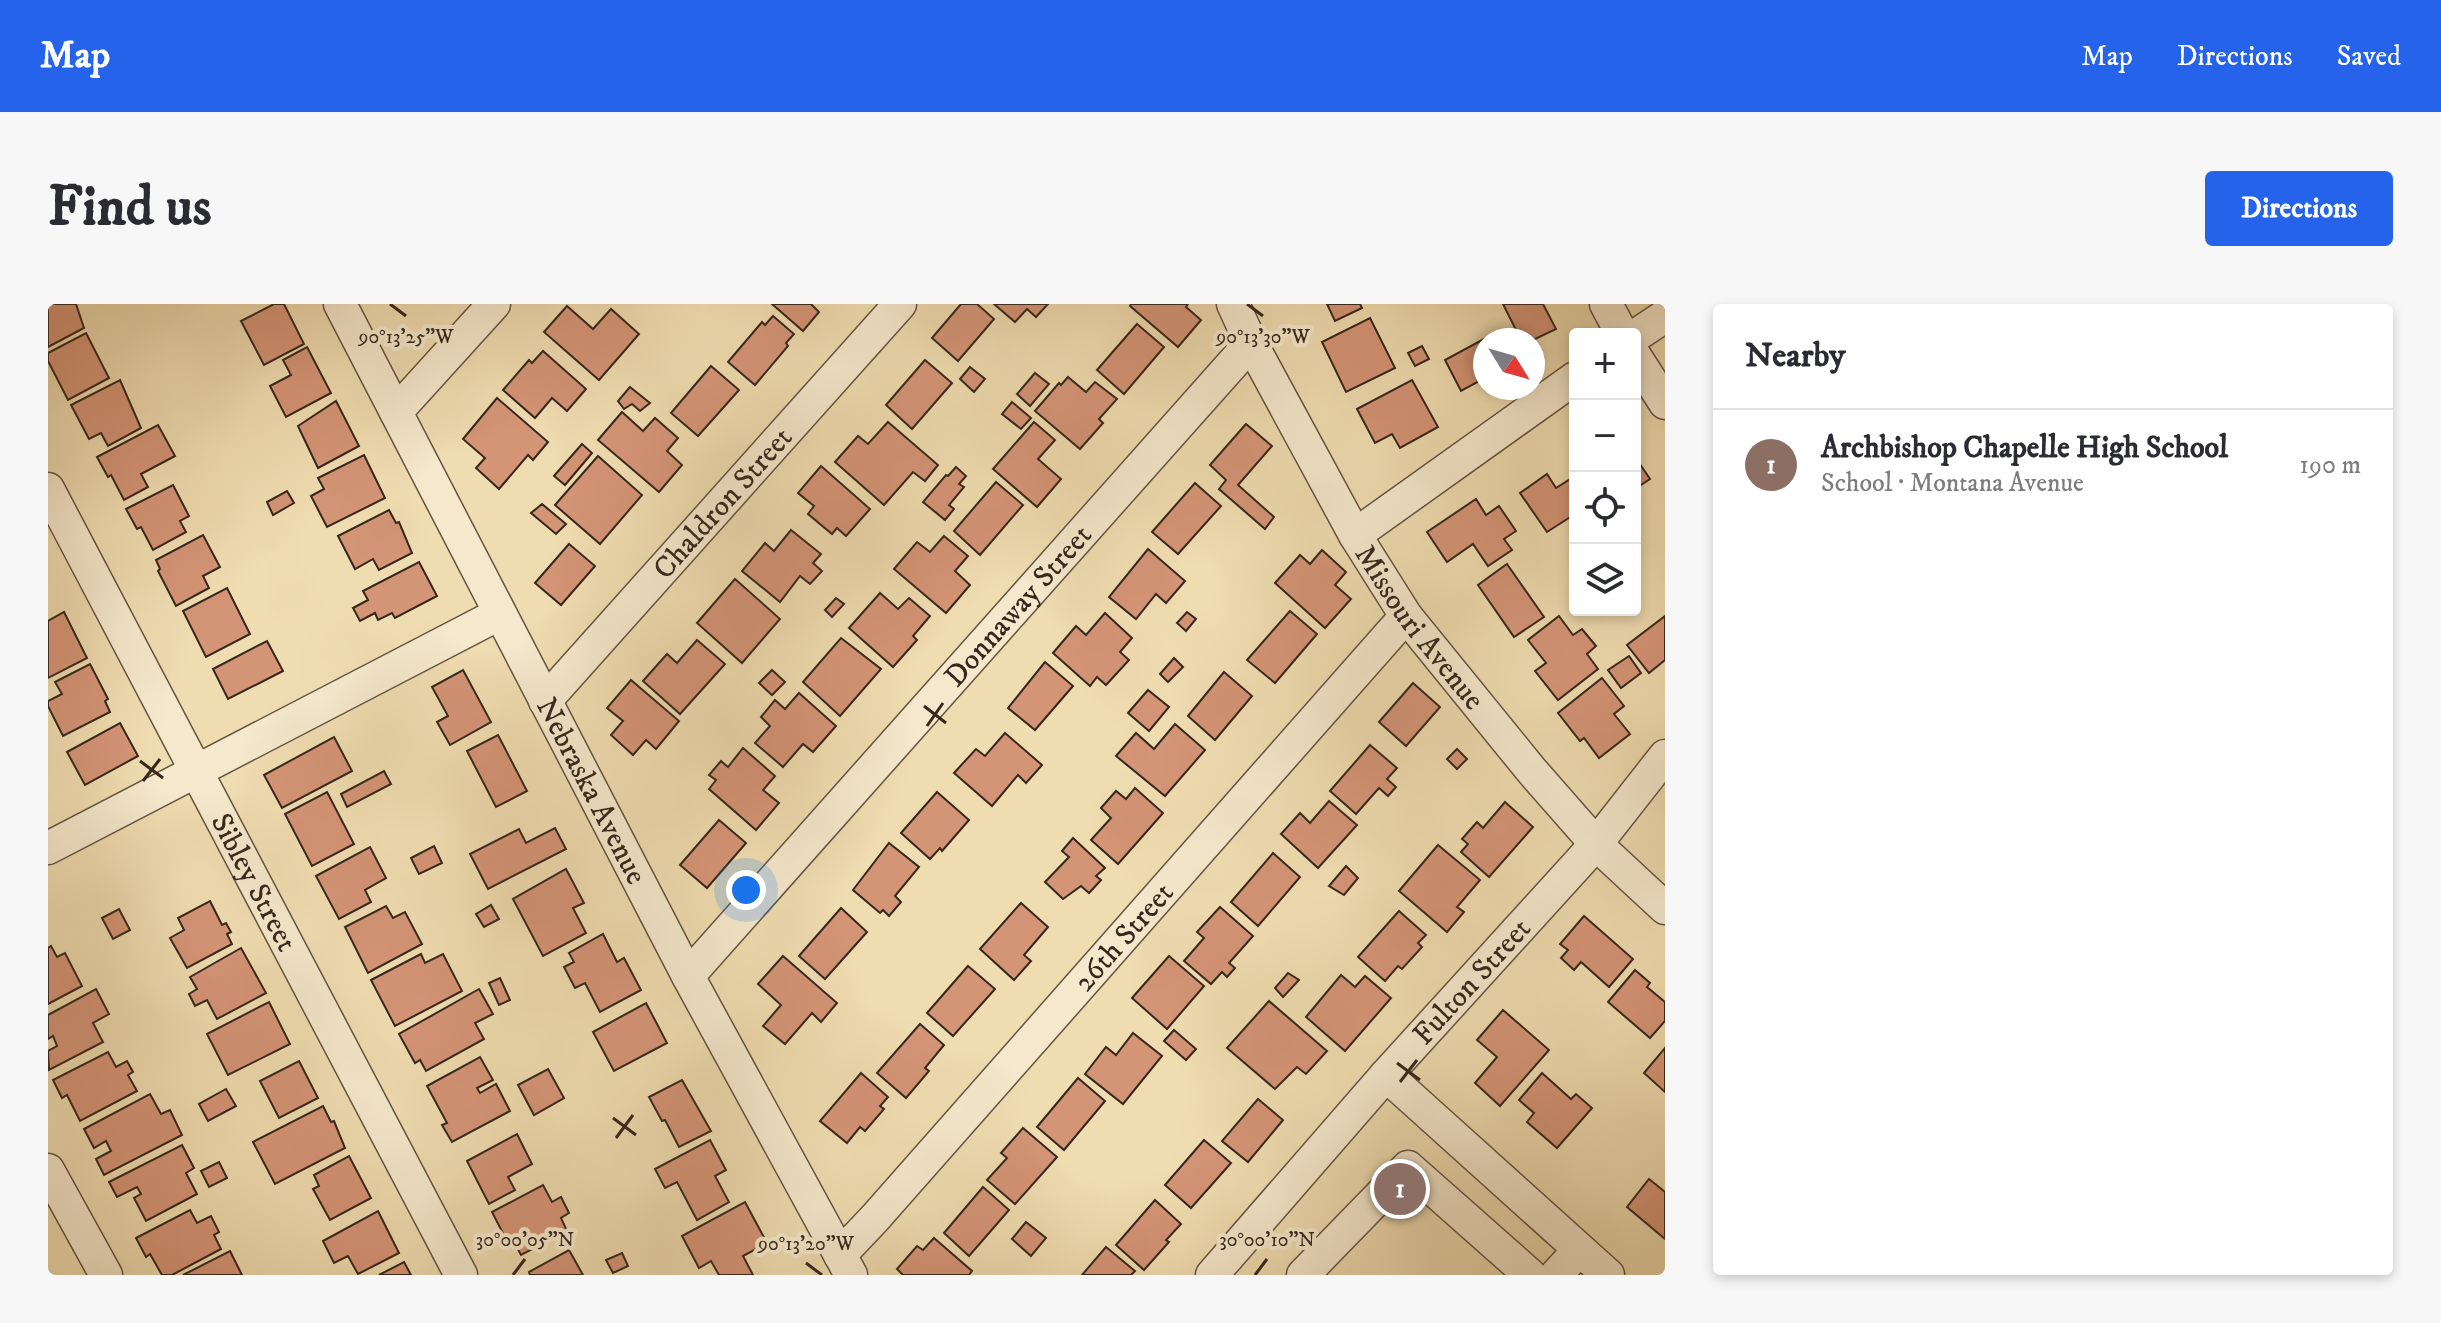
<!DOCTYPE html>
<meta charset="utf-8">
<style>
:root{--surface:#fff;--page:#f7f7f7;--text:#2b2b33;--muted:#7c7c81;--line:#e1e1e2;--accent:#2563eb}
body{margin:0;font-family:"IM FELL DW Pica",serif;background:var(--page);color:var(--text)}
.controls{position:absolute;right:24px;top:24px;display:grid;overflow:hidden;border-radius:8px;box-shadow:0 4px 12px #0003}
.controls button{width:72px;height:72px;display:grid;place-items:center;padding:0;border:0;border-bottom:2px solid var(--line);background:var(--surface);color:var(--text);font:40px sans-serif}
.compass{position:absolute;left:1425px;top:24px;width:72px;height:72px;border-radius:50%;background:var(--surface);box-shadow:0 4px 12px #0003;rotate:127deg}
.you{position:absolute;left:698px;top:586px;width:28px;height:28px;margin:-20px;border:6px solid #fff;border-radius:50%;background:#1a73e8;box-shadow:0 0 0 12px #1a73e833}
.badge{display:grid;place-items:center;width:52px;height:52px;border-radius:50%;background:var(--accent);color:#fff;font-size:26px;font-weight:700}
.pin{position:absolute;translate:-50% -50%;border:4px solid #fff;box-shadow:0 2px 8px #0006}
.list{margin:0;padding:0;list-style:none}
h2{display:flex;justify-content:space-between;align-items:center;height:104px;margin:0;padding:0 32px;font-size:34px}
h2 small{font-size:26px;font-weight:400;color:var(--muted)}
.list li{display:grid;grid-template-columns:52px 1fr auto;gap:24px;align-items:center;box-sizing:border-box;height:112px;padding:0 32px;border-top:2px solid var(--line)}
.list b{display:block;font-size:30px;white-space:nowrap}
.list p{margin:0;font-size:26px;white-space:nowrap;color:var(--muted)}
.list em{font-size:26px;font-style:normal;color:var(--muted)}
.icon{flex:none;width:44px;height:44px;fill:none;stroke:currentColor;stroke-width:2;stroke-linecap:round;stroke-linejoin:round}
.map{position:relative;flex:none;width:1617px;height:971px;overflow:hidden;border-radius:8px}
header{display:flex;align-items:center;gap:48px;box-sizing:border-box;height:112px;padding:0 40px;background:var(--accent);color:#fff}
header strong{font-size:38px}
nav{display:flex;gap:44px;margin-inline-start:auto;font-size:28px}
.intro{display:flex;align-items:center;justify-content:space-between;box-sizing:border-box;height:192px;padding:0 48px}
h1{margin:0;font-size:56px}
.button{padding:20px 36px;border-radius:8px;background:var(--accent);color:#fff;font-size:28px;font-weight:700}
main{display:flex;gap:48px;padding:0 48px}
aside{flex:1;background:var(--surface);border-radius:8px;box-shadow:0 4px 12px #0003}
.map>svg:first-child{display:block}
.building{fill:#d49476;stroke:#36271c;stroke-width:2}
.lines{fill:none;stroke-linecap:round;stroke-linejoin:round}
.minor-casing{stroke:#645441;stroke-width:35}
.minor{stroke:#f5e8cc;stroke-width:32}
.ticks{fill:none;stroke:#36271c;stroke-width:3}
.labels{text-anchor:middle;stroke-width:8;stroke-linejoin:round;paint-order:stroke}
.street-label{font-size:30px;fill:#36271c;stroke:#f5e8cc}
.ticks-label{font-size:20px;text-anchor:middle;fill:#36271c;stroke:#f5e8cc;stroke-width:8;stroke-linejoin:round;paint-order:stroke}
</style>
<header>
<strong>Map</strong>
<nav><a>Map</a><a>Directions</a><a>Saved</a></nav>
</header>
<div class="intro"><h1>Find us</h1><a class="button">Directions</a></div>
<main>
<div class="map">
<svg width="1617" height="971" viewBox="0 0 1617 971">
<rect width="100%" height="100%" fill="#efdcb0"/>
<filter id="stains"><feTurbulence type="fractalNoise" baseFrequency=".0025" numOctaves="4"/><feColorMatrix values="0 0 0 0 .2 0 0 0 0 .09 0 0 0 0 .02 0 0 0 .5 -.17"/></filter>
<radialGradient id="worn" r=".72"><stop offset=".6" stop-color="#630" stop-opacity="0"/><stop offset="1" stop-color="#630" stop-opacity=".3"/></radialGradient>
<g class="building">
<path d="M0,0H28L36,24L0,43Z"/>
<path d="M226,0H236L256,40L216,61L193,17Z"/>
<path d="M724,0H763L771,8L755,27Z"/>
<path d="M913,0H929L946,15L910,57L884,34Z"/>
<path d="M946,0H1000L988,13L979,5L967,18Z"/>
<path d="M1083,0H1140L1138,3L1153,16L1130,43L1082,2Z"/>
<path d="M1279,0H1312L1314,4L1287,17Z"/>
<path d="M1455,0H1495L1508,25L1485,36H1473Z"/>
<path d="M519,2L545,25L563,5L591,30L551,76L496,28Z"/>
<path d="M725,12L746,30L738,39L740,42L707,81L680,58L714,18L717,21Z"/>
<path d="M1322,14L1347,64L1298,88L1274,38Z"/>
<path d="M1089,20L1116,43L1076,90L1049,66Z"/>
<path d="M38,29L61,74L20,96L0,57V49Z"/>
<path d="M1445,30L1448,36H1437V74L1413,87L1397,56Z"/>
<path d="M1374,42L1381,55L1367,62L1360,49Z"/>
<path d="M259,43L283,89L238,113L222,82L243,71L235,56Z"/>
<path d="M495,47L538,85L519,107L504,94L487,114L455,86L481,56L484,59Z"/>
<path d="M877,56L904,79L864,125L838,101Z"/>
<path d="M663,62L691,86L650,132L623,109Z"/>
<path d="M922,63L937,75L926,88L912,75Z"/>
<path d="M987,69L1001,80L982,102L969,90Z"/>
<path d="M1020,73L1038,88L1047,78L1069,95L1051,115L1055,119L1032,145L987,107L1011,79L1013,81Z"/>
<path d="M72,76L93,124L60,142L53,129L41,135L23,101Z"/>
<path d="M1364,76L1390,123L1352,144L1344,130L1327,139L1309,105Z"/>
<path d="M582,83L602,99L592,107L584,100L576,105L570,97Z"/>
<path d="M449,94L500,138L485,156L480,151L451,185L428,164L437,154L415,135Z"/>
<path d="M288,97L311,142L270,164L250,122Z"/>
<path d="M964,98L983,114L973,125L954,110Z"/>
<path d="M574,108L595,127L607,114L630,134L619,147L634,161L611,188L550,136Z"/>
<path d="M840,118L890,161L877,177L865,168L836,201L787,158L810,132L820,140Z"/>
<path d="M986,118L1007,136L990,155L1013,175L989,203L945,165Z"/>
<path d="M1198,120L1224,142L1190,181L1226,213L1217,225L1171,185L1178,176L1162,161Z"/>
<path d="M110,121L127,152L93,170L100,183L76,196L63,171L60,173L49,153Z"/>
<path d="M534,140L544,149L517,181L506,172Z"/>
<path d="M316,151L337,194L279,223L263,192L276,185L270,174Z"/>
<path d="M550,152L594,191L552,240L507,201Z"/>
<path d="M1587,153L1602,175L1587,185Z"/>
<path d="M773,162L822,205L798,232L789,224L784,230L760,210L766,202L750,189Z"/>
<path d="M908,163L918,172L911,180L916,183L901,201L906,205L897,216L875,198L898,171L900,172Z"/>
<path d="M1499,170L1508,184L1524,174L1527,179V210L1499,228L1472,189Z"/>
<path d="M948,178L975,201L932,251L906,227Z"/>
<path d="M1147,179L1173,202L1130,250L1104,228Z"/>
<path d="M125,181L141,212L132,217L138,228L105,246L93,223L89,225L78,205Z"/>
<path d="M239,187L246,199L225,211L219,198Z"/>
<path d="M1428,195L1438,211L1451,202L1468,227L1456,235L1464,246L1440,262L1425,240L1399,258L1379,228Z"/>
<path d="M494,200L518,220L508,230L483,209Z"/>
<path d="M341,206L348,219L351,218L364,249L331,266L325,255L307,265L290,232Z"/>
<path d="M743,226L773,250L765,259L774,267L762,280L752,272L732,298L694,267L717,239L726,247Z"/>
<path d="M155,231L172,263L155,272L161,284L128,302L110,267L112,265L108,256Z"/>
<path d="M896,232L920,252L907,267L922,281L898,309L846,265L869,238L882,248Z"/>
<path d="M521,240L547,262L513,301L487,279Z"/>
<path d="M1100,245L1137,277L1118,299L1108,290L1088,315L1061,293Z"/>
<path d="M1274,246L1298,268L1287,281L1303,295L1277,324L1227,279L1252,251L1262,260Z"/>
<path d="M371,258L389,292L347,314L344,309L330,316L327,309L312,317L305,304L320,296L315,287Z"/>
<path d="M1459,260L1496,313L1466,333L1430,281Z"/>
<path d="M687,275L732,315L694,359L649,319Z"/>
<path d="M179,284L202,330L158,353L135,307Z"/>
<path d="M832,289L850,305L861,294L882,312L865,332L869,336L845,363L801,324Z"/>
<path d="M788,294L796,300L784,313L777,306Z"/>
<path d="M1242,307L1269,330L1227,379L1199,356Z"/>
<path d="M16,308L39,354L0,374V317Z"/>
<path d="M1139,308L1148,315L1138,327L1129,319Z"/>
<path d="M1057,309L1084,334L1072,348L1081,356L1058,381L1049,373L1042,382L1005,349L1028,322L1038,331Z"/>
<path d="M1511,312L1525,331L1534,325L1548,342L1539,350L1550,365L1510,396L1487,367L1498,359L1480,336Z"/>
<path d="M1617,312V356L1601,369L1579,341Z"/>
<path d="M793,334L833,365L792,412L755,378Z"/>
<path d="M649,336L677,360L632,410L595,377L619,350L629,359Z"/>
<path d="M219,337L235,367L180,395L165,365Z"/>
<path d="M1581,352L1593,369L1573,384L1560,366Z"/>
<path d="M1126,354L1135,363L1120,378L1112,370Z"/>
<path d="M997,358L1025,382L987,426L960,404Z"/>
<path d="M42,360L60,395L57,397L62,408L15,432L0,402V397L14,390L7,378Z"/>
<path d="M415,366L443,418L402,441L389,418L400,412L384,383Z"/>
<path d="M724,366L737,378L724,391L711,379Z"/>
<path d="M1176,368L1204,392L1167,436L1140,412Z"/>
<path d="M1554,374L1576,402L1566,410L1582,430L1551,454L1536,434L1532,437L1510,409Z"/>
<path d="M583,376L631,417L608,445L598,436L585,451L563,431L575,417L559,404Z"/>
<path d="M1365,379L1392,403L1358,442L1331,418Z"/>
<path d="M1100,386L1121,403L1101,427L1080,409Z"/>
<path d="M751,389L788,422L765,448L755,440L735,463L707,439L722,422L713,413L727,396L737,405Z"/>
<path d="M72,419L90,452L37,481L19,448Z"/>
<path d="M1127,420L1157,446L1117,492L1068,452L1088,429L1106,445Z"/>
<path d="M957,429L994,461L978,479L970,471L944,502L906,469L928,445L937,452Z"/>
<path d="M450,431L479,487L448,503L419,447Z"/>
<path d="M286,433L304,467L234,504L216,471Z"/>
<path d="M1322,441L1349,464L1339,475L1348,483L1340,492L1331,484L1308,510L1282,487Z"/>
<path d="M695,444L727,472L715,486L731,499L708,526L661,485L668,476L661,471L673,457L680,463Z"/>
<path d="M1409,445L1419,455L1409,465L1399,455Z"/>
<path d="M336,467L343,480L299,503L293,490Z"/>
<path d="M1087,484L1115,509L1070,560L1043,536L1063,514L1053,504L1068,487L1078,495Z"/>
<path d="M279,488L306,540L264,562L237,510Z"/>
<path d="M889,488L921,516L894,547L892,544L882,555L853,529Z"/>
<path d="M1281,497L1309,521L1270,564L1233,530L1252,509L1262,519Z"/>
<path d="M1457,498L1485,523L1441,573L1413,548L1420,540L1414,535L1429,518L1435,524Z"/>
<path d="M671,516L698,539L659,584L632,561Z"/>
<path d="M507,524L518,545L440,585L422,550L471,525L478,539Z"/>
<path d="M1025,534L1057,564L1048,572L1053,576L1041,589L1033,582L1015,595L997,578L1021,553L1014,547Z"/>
<path d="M841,539L871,563L847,592L853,598L841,612L835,606L832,609L805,586Z"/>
<path d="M1390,541L1432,576L1409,603L1416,608L1399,628L1351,587Z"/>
<path d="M386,542L394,559L371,570L363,554Z"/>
<path d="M322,543L338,574L317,586L323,598L291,615L268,572Z"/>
<path d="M1225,549L1252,573L1210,622L1183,598Z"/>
<path d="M1298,562L1310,574L1296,591L1281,582Z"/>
<path d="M518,565L536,599L525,604L538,629L495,652L465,595Z"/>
<path d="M162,597L174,621L178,619L183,628L179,630L184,640L139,664L122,634L136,626L130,614Z"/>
<path d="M973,599L1000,623L976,651L983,657L966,676L932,645Z"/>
<path d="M443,601L451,615L436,623L428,610Z"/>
<path d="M338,602L345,614L357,608L374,640L320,669L297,623Z"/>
<path d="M1172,603L1205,632L1181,659L1187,664L1179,673L1174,668L1163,680L1136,657L1156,634L1149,628Z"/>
<path d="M793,604L819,628L777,675L751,652Z"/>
<path d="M71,605L82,626L65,635L54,614Z"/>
<path d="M1351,607L1378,631L1370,639L1374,643L1354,665L1350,662L1337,677L1310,653Z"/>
<path d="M1536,612L1585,655L1561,683L1533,658L1526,666L1513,654L1520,646L1512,640Z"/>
<path d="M555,630L569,658L576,654L593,686L552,708L537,679L527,684L516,663L526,658L521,649Z"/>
<path d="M3,642L9,653L17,649L34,682L0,700V644Z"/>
<path d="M193,644L218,689L169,715L159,696L147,702L141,690L149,685L142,673Z"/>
<path d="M373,650L377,659L395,650L414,687L347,722L323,676Z"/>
<path d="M735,652L789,699L773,718L764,709L737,740L715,722L733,701L710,680Z"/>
<path d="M1121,652L1156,682L1119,725L1084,694Z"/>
<path d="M920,662L947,685L905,732L879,709Z"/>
<path d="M1587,666L1602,679L1599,683L1617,698V717L1602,734L1560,698Z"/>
<path d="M1240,669L1251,676L1235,693L1227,684Z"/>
<path d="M1293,671L1307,683L1317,672L1343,694L1297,747L1258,713Z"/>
<path d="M452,674L462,696L451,701L441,679Z"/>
<path d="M48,685L61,710L45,719L55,738L1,766L0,747L9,742L5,732L0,735V711Z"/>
<path d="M431,685L445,710L427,719L436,735L378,767L372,756L367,759L351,730Z"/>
<path d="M1221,697L1279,747L1258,770L1249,763L1227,785L1179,744Z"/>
<path d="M221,698L242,740L180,771L159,730Z"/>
<path d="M598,699L619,739L566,767L545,728Z"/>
<path d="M1455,706L1501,746L1452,802L1427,779L1449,753L1429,736Z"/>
<path d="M872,720L896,741L877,764L881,767L858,794L829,769Z"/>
<path d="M1126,726L1148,745L1138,756L1116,737Z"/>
<path d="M1085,729L1114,752L1075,800L1037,770L1058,743L1068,751Z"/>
<path d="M1617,744V788L1596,769Z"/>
<path d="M60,748L68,763L79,757L85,768L80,771L89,787L32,817L19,791L14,794L5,776Z"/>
<path d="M432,753L445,776L429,784L432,789L448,780L462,807L404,838L394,821L399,819L379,782Z"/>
<path d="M251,757L270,794L231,814L212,777Z"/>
<path d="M500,765L516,794L486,811L470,781Z"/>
<path d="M813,769L840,793L832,802L836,805L817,827L812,823L799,839L772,817Z"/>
<path d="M1494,769L1523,795L1528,790L1544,804L1509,844L1479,818L1486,809L1471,796Z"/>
<path d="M1030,774L1057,797L1016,846L989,823Z"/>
<path d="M634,776L663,827L631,843L617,816L614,817L601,793Z"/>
<path d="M178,785L188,802L160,817L151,800Z"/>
<path d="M102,790L113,810L122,806L134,831L56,871L48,855L63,847L58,837L46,844L36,825Z"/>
<path d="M1210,795L1235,816L1200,858L1174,837Z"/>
<path d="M275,802L283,818L286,817L297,844L227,880L205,838Z"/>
<path d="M975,824L1009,853L967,900L939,876L959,854L953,849Z"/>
<path d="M469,830L484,860L460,873L467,886L441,900L419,857Z"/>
<path d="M662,836L678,866L667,872L681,898L649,916L629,878L617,884L607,865Z"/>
<path d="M1156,836L1183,859L1143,904L1117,881Z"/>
<path d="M134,841L146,864L138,869L149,890L98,917L86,894L93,890L89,883L69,893L61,878Z"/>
<path d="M301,852L323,894L282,916L265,885L271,882L266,871Z"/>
<path d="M171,858L179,874L161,883L153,867Z"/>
<path d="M1601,875L1617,888V935L1579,903Z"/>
<path d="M495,881L504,898L513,893L521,909L513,914L519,927L473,951L466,938L461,941L444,908Z"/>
<path d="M935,883L961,906L921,952L896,929Z"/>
<path d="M1107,896L1133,920L1118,936L1121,938L1096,966L1068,941Z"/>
<path d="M697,898L719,939L695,952L705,971H671L663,957L651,964L634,932Z"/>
<path d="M142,906L149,919L163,912L171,928L166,931L173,945L124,971H114L102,950L98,953L88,934Z"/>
<path d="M330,907L351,949L310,970L300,952L286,959L275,937Z"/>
<path d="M978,918L998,934L983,952L964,935Z"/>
<path d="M886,934L924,967L921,971H855L849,965L869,942L875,946Z"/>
<path d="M1058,943L1087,967L1083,971H1034Z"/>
<path d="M521,946L535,971H482L481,968Z"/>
<path d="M182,947L194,971H135Z"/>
<path d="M574,949L580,962L565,969L558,956Z"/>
<path d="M356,958L363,971H331Z"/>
</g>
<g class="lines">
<defs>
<g id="minor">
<path id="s1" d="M292,0L640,672L803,971"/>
<path id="s2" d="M1185,0L1203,39L1307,231L1358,312L1484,467L1548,540L1617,604"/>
<path d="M1558,0L1574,30"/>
<path d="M1587,32L1617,12"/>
<path d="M1587,52L1617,99"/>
<path d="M348,108L446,0"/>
<path id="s3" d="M0,185L413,971"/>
<path d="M1307,231L1527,74"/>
<path id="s4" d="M497,397L852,0"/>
<path d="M0,544L451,310"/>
<path id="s5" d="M640,672L1203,39"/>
<path d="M1338,771L1560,971"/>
<path d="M0,866L58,971"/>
<path id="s6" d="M792,951L827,914L1358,312"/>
<path id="s7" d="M1164,971L1338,771L1548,540L1617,452"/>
<path d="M1255,971L1360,863L1482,971"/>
<path d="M1508,971L1531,946"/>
</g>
</defs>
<use href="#minor" class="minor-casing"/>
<use href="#minor" class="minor"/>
</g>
<path class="ticks" d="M342,0L358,12M1199,0L1215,12M876,402L898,419M879,422L895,399M92,457L115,474M95,477L112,455M1349,759L1372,776M1352,778L1369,756M565,814L588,831M568,834L585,811M758,959L774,971M465,971L477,955M1207,971L1219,955"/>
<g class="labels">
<g class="street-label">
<text dy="10" stroke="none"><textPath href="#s4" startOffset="266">Chaldron Street</textPath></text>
<text dy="10" stroke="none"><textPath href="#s5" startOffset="496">Donnaway Street</textPath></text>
<text dy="10" stroke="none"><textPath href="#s2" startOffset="374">Missouri Avenue</textPath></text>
<text dy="10" stroke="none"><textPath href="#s1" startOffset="548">Nebraska Avenue</textPath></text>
<text dy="10" stroke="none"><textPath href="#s3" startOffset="444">Sibley Street</textPath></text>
<text dy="10" stroke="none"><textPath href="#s6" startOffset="426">26th Street</textPath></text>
<text dy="10" stroke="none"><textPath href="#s7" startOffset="392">Fulton Street</textPath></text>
</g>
</g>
<g class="ticks-label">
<text x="358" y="39">90°13'25"W</text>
<text x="1215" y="39">90°13'30"W</text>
<text x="477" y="942">30°00'05"N</text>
<text x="1219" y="942">30°00'10"N</text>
<text x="758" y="946">90°13'20"W</text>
</g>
<rect width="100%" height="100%" filter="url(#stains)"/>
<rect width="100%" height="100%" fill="url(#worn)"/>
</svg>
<div class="controls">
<button>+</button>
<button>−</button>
<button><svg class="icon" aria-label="locate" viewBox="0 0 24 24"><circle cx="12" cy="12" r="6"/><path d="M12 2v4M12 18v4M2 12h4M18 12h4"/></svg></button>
<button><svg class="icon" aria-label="layers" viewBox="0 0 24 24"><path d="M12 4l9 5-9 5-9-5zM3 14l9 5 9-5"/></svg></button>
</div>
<svg class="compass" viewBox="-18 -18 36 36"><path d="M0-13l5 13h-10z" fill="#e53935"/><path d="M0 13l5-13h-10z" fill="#7c7c81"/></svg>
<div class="you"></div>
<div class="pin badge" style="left:1352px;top:885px;background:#8d6e63">1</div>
</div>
<aside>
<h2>Nearby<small></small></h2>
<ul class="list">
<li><span class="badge" style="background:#8d6e63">1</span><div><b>Archbishop Chapelle High School</b><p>School · Montana Avenue</p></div><em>190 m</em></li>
</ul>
</aside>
</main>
